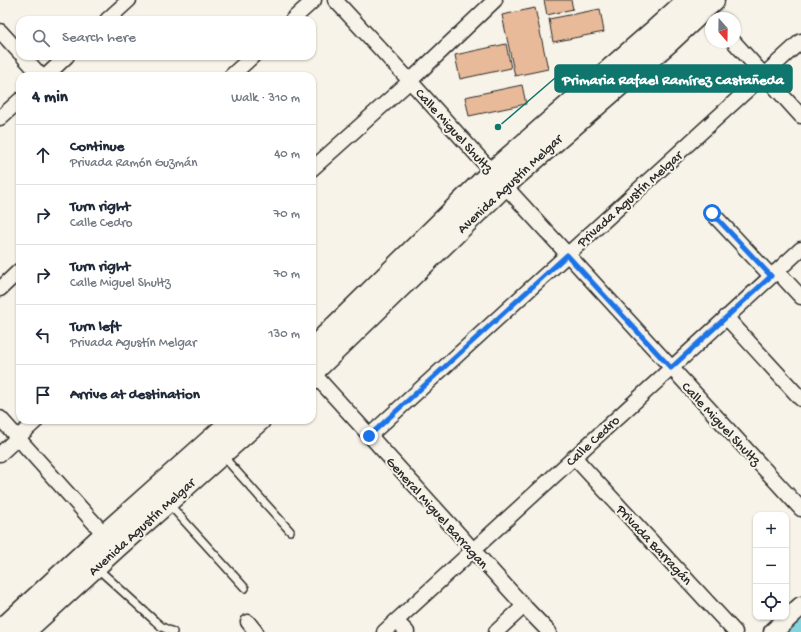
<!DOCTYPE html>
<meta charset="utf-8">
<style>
:root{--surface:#fff;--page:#f6f6f7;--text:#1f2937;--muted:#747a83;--line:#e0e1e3}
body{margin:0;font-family:"Gochi Hand",sans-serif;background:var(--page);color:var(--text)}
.controls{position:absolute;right:12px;bottom:12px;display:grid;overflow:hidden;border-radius:8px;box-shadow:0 1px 3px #0004}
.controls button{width:36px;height:36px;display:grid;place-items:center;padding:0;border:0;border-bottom:1px solid var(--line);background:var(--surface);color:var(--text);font:20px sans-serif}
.compass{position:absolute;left:705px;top:12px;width:36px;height:36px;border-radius:50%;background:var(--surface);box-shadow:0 1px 3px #0004;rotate:160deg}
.stop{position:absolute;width:12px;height:12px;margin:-9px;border:3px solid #1a73e8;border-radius:50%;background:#fff}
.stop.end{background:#1a73e8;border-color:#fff;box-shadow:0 1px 4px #0008}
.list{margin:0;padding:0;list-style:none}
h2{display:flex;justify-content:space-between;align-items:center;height:52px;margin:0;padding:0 16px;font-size:17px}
h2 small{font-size:13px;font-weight:400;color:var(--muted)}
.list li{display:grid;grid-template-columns:26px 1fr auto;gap:12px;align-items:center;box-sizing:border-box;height:60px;padding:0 16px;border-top:1px solid var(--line)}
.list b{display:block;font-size:15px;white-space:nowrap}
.list p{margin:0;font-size:13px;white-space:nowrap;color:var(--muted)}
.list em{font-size:13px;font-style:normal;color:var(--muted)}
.icon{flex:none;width:22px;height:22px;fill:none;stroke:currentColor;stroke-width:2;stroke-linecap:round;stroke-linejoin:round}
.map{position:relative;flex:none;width:801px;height:632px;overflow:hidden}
.search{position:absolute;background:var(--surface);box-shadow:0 1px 3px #0004;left:16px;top:16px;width:300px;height:44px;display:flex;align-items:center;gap:10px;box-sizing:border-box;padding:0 14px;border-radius:12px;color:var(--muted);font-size:15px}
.panel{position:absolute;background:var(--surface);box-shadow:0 1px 3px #0004;left:16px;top:72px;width:300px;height:352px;border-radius:12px}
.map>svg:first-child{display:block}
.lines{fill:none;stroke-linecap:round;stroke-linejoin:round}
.canal{stroke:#84d5de;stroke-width:15}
.building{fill:#e9ba99;stroke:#2b2b2b}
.service-casing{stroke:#2b2b2b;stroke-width:10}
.minor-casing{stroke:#2b2b2b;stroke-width:17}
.tertiary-casing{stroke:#2b2b2b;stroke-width:21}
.primary-casing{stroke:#2b2b2b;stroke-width:25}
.service{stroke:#f7f3e8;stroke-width:7}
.minor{stroke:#f7f3e8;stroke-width:14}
.tertiary{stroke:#f7f3e8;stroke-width:18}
.primary{stroke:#f7f3e8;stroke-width:22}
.route{stroke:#1a73e8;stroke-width:5}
.labels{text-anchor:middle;stroke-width:4;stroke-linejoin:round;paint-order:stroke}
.street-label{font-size:14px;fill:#2b2b2b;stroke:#f7f3e8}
.leader{fill:none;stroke:#0f766e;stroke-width:1.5}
.callout-dot{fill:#0f766e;stroke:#f7f3e8;stroke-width:1.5}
.callout{fill:#0f766e;stroke:#0f766e;stroke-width:1.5}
.callout-label{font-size:15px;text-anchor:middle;font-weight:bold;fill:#fff}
</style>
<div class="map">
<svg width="801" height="632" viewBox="0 0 801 632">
<rect width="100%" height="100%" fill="#f7f3e8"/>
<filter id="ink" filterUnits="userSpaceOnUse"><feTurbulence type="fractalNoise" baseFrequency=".025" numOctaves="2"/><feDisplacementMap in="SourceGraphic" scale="8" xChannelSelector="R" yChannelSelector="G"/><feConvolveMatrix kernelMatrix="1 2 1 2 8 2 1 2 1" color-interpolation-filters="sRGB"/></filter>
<g filter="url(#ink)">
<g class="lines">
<path class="canal" d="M784,632L801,628"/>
</g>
<g class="building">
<path d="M544,0H571L573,9L547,15Z"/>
<path d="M535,8L548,69L515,76L502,15Z"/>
<path d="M600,9L604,32L553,42L549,19Z"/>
<path d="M506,44L511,68L460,79L455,55Z"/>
<path d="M522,85L526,104L469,116L465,97Z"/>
</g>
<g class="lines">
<defs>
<g id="service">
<path d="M222,455L290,531"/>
<path d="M168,503L245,588"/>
<path d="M97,568L155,621L162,627L173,632"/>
</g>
<g id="minor">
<path d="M335,0L410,81L504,185L801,509"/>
<path d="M107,20L129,0"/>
<path d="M292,20L314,0"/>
<path d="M0,31L20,53"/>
<path d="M734,42L801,116"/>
<path d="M23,56L41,76"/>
<path d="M46,76L67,56"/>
<path d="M231,76L253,56"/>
<path d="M0,118L20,100"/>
<path d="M312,169L410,81L495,0"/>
<path d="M712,213L771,276"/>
<path d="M777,271L801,297"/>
<path d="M0,289L20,270"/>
<path d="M726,317L801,399"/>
<path d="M312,372L524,606L549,632"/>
<path d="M0,418L105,535"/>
<path d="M369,436L801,41"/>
<path d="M0,454L37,420"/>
<path d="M574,457L735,632"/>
<path d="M396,621L407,632"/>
<path d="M248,622L256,632"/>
<path d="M384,632L801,249"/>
<path d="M496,632L524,606"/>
</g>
<path id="tertiary" d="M773,632L801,606"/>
<g id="primary">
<path d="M312,350L492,173L656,30L689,0"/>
<path d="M312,372L504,185L668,42L713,0"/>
<path d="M0,632L105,535L234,420"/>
<path d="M23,632L116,547L259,420"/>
</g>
</defs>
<use href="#service" class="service-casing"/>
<use href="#minor" class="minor-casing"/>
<use href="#tertiary" class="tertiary-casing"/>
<use href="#primary" class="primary-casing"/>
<use href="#service" class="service"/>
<use href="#minor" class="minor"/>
<use href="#tertiary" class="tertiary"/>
<use href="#primary" class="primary"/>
</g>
</g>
<g class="lines" filter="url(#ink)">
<path class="route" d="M369,436L567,255L671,368L771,276L712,213"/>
</g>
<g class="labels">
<g class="street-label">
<text transform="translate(455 130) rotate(48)" y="5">Calle Miguel Shultz</text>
<text transform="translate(509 183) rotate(-43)" y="5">Avenida Agustín Melgar</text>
<text transform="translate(629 198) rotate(-42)" y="5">Privada Agustín Melgar</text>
<text transform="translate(722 423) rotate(47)" y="5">Calle Miguel Shultz</text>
<text transform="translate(592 440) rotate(-43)" y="5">Calle Cedro</text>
<text transform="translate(438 512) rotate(48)" y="5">General Miguel Barragan</text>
<text transform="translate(141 526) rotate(-42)" y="5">Avenida Agustín Melgar</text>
<text transform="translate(655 544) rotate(47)" y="5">Privada Barragán</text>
</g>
</g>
<path class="leader" d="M498 127L555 78"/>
<circle class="callout-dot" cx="498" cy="127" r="4"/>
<rect class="callout" x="555" y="65" width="237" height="27" rx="4"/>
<g class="callout-label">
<text x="673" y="84">Primaria Rafael Ramírez Castañeda</text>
</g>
</svg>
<div class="controls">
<button>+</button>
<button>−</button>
<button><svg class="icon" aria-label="locate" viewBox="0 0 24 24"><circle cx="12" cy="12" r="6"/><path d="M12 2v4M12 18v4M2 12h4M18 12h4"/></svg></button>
</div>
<svg class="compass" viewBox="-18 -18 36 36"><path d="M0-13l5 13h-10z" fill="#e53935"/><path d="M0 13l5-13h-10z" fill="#747a83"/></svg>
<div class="stop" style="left:712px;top:213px"></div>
<div class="stop end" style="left:369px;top:436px"></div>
<div class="search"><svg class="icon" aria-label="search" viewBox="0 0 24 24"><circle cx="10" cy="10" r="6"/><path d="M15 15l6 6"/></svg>Search here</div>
<section class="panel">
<h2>4 min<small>Walk · 310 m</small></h2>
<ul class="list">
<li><svg class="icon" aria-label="ahead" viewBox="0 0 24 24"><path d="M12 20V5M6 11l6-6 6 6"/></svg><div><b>Continue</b><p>Privada Ramón Guzmán</p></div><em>40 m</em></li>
<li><svg class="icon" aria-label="right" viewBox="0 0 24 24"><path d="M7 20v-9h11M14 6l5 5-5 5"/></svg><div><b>Turn right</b><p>Calle Cedro</p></div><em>70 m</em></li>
<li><svg class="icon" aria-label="right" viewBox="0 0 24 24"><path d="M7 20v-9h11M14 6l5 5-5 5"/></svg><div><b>Turn right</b><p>Calle Miguel Shultz</p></div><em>70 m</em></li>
<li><svg class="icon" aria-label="left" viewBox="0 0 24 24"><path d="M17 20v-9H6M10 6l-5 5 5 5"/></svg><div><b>Turn left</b><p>Privada Agustín Melgar</p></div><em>130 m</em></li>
<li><svg class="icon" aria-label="arrive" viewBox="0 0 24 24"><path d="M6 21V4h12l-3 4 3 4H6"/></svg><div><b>Arrive at destination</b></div></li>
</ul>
</section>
</div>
